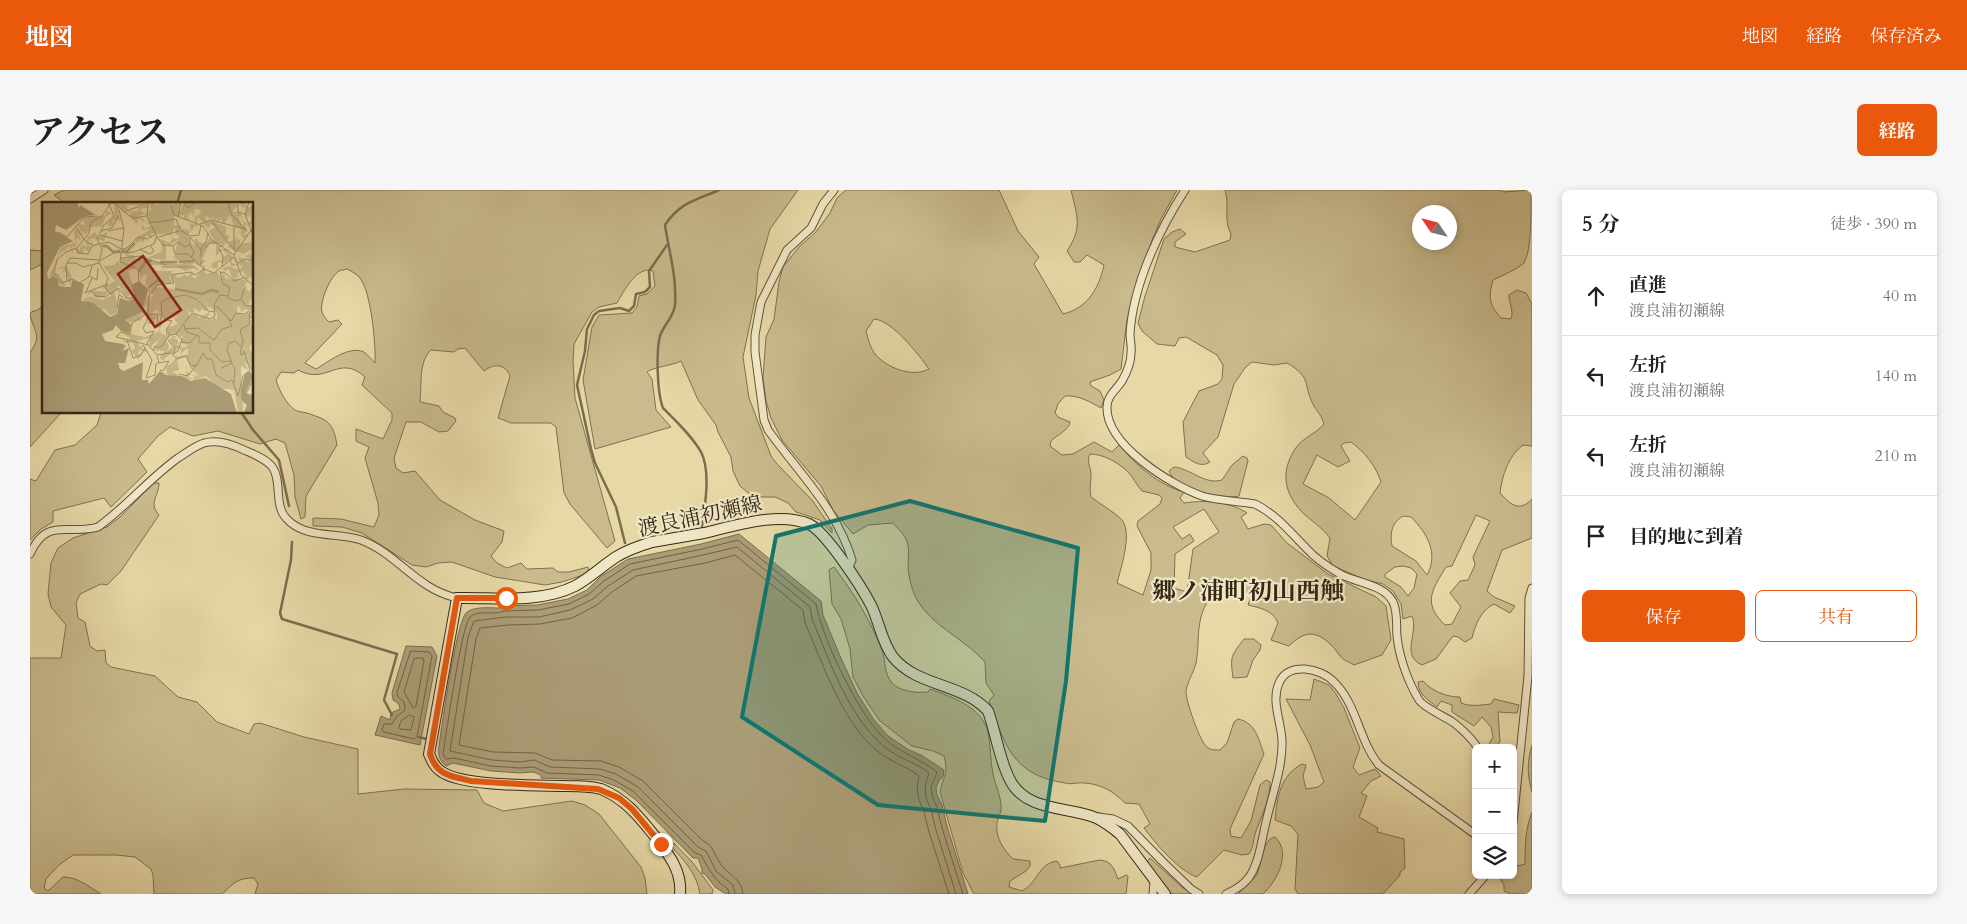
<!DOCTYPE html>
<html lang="ja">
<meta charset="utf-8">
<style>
:root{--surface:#fff;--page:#f6f6f6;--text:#202124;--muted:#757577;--line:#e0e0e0;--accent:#ea580c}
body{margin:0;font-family:Cardo,"Noto Serif JP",serif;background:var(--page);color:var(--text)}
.controls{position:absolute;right:15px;bottom:15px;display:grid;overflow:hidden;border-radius:8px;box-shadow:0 2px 8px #0003}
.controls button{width:45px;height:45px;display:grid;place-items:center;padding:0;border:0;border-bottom:1px solid var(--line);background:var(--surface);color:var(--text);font:25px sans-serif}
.compass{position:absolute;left:1382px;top:15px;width:45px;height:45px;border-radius:50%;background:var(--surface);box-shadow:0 2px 8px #0003;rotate:305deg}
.stop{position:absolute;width:15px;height:15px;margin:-11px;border:4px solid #ea580c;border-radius:50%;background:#fff}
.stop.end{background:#ea580c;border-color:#fff;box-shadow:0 1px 5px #0008}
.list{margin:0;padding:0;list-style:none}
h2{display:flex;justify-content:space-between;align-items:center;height:65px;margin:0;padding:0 20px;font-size:21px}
h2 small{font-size:16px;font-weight:400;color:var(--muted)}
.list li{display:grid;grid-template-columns:32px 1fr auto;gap:15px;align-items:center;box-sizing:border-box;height:80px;padding:0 20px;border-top:1px solid var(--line)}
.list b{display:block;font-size:19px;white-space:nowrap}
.list p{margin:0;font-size:16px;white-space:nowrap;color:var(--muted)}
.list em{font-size:16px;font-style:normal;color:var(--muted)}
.actions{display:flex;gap:10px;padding:15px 20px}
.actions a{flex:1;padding:11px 0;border:1px solid var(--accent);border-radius:8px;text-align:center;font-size:18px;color:var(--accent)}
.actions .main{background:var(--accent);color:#fff}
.icon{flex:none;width:28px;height:28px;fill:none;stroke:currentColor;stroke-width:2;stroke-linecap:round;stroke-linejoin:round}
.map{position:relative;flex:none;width:1502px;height:704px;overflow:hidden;border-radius:8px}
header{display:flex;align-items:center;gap:30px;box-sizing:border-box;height:70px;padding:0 25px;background:var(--accent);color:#fff}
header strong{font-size:24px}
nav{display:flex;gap:28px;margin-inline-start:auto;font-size:18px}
.intro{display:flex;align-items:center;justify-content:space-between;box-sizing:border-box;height:120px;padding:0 30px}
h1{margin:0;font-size:35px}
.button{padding:12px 22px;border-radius:8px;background:var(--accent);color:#fff;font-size:18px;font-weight:700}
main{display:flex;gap:30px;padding:0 30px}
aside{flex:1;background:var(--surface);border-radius:8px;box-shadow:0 2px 8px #0003}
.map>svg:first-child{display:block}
.green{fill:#c9bb8d;stroke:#7e7151;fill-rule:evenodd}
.water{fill:#aa9c75;stroke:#7b6d4f}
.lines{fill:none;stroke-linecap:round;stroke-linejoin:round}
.shore{stroke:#6f6245;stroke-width:1}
.stream{stroke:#7b6d4f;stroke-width:2.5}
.street-casing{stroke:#615439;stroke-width:9}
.secondary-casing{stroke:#342715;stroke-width:12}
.street{stroke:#efe6c5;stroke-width:7}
.secondary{stroke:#efe6c5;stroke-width:10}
.route{stroke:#ea580c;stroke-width:6}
.marked{fill:#0f766e;fill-opacity:0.2;stroke:#0f766e;stroke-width:4;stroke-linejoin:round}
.labels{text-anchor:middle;stroke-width:4.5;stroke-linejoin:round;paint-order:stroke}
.street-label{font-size:21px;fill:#342715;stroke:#efe6c5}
.quarter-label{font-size:24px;font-weight:bold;fill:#342715;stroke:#efe6c5}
.inset-river{fill:none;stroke:#aa9c75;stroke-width:2.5}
.inset-road{fill:none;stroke:#9f926c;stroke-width:1}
.view{fill:#8f2418;fill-opacity:0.15;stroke:#8f2418;stroke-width:2.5}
.inset-edge{fill:none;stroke:#342715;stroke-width:2.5}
</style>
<header>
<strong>地図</strong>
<nav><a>地図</a><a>経路</a><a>保存済み</a></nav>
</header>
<div class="intro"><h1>アクセス</h1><a class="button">経路</a></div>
<main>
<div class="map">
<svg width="1502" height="704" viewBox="0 0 1502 704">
<rect width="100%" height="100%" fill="#e7d9a6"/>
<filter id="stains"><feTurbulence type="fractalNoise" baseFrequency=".004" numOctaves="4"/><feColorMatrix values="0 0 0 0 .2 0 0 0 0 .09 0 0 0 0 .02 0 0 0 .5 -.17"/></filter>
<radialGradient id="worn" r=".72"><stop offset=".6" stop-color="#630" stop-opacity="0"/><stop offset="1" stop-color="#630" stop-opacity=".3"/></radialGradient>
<g class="green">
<path d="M34,0H768L740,39L728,81L726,105L713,167L719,208L741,266L748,275L782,310L802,339V343L790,330L766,322L758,313L745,307H723L710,296L703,281L701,267L688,242L686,235L668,210L651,171C641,176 623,177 617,182L622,189L626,220L641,237L565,259L553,190L562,137L569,125L602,123L607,117L609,106L617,104L625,96L623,81C607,75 594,101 587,113L569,117L562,122L544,154L543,171L545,208L585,351L577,358L540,314L534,303L526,237L521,233H481L468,228L480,186C475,174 464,173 454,181L435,158L428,159L424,162L401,160C388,172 392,196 390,212L409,216L413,222L425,228L426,231L418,241L409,242L391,232H376L364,268L366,278L373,283L385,281L410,310L445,330L474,341L472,352L461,366L467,373L477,378L491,373L497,379L523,378L528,382H539L558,377L559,383L532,392L515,395L465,387L422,372L408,373L396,377L382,375L332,343L312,337L283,336V328L311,329L344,337L349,325L348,313L335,268L339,257L326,251V239L353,249L362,230V223L332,195L335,187C309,163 297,196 268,180L264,183L251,182L246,190C249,200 256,214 265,220C268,222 273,222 277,223C298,230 303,232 307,255L276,306L275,327L271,329L265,307L264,285L255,253L246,249L230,254L188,241L163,246L140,237L128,246L108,269L117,282L81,317L74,308L23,321V332L11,339L0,350V289L6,291L25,260L45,255L67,235L71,223L222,222V14H36L24,5ZM317,79C321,81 327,84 330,88C341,102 346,154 345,173C342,170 338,165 334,162C319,155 298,172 286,179L275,173L312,134L308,130L299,132C296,129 293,126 292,122C289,113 300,86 309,81C311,80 314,80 317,79Z"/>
<path d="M816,0H969L988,41L1009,67L1004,74L1033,124C1058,118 1069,98 1074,75L1057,65L1050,72H1044L1037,61C1053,37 1047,26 1041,0H1147L1131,29L1122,50L1103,107L1097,130L1091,179L1080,185L1060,192L1061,196L1070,201L1074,210L1071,218C1060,212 1049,205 1035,206L1028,214L1025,223L1028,227L1040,232C1039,240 1027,245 1021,251L1020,256L1032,265L1043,264L1064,252L1082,262L1089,255C1106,275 1128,295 1154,302L1150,308L1154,313C1174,310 1199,311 1217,323L1211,327L1218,339L1234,334L1241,335L1257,353L1298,384L1346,407L1356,416L1361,450L1352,465L1324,475C1321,473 1316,471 1313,469C1309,466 1307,461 1303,457C1287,440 1275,440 1259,456L1241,450L1248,433C1243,420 1230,418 1218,415L1221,406C1196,387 1179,400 1171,427C1167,442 1169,458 1166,473C1164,482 1157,492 1156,502C1156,511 1169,549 1176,556C1180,560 1184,560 1190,560L1197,553L1204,532L1208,529C1226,533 1228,548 1234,564L1200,639L1201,646L1211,648L1221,631L1230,595L1236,590L1240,592C1240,610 1232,625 1226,641C1223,649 1224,657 1219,664L1212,665L1194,660L1167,687C1149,681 1126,654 1114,638L1120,634L1109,614L1095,613C1083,601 1071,594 1054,593C1048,592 1041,595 1035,593C982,585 975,555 959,511L964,505L956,493L955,472C935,449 903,437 887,410C884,404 880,393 879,385C876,372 882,359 875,347C872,342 866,337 863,333L838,335L823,344L803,320L791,296L752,250L741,228L736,211L733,188L736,147L744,129L749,92L753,77L769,57L785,43L800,23L807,8ZM844,129C862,130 889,165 899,179C882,188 857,178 845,164C840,157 838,149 836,141ZM1060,264C1073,264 1087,272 1097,281C1103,286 1106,295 1112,301L1129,305L1132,308L1130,314L1108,331L1107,336L1121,363V380L1113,405L1087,393C1091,377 1104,340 1090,328C1081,320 1070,314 1061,307C1059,299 1061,293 1061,285C1061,277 1056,272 1060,264ZM1174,319L1189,342L1163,359L1157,402L1144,398L1145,364L1164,351L1160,344L1152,349L1143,337Z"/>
<path d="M1195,0H1471L1473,2L1501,0C1501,18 1502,60 1494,73C1486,80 1473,85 1463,90C1458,108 1459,114 1471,128L1481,129C1484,120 1479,114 1479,105L1487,100L1496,103L1502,114V256L1493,255C1479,265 1472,285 1470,303C1480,314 1489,323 1502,309V348L1472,360L1457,401L1464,407L1485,416L1480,423L1464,414C1451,420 1445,435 1442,448L1435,452L1428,447L1423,446L1406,469L1392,475C1370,465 1389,443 1382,426L1373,429L1371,414L1363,401L1353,394L1336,390L1303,376L1297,366L1300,348C1292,337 1281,331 1272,322C1253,302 1251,281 1265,259C1273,247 1286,244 1294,234C1292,226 1288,223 1284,216C1272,194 1283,188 1257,173L1244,175L1222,172L1215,178L1204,194L1188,247L1173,263L1180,272C1171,278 1164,272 1156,267L1153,232L1169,201L1188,194L1192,189L1193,175L1187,165L1156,147L1149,148L1145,156L1127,154L1112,141L1108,133L1115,106L1134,49L1142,42L1150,39L1156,44L1145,52V57L1165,62L1200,50L1201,44C1193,30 1200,15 1195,0ZM1390,22H1420V52H1390ZM1321,252C1334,261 1346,276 1351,292L1325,330L1299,308L1273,294L1287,265L1308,277L1320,271L1311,256L1314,253ZM1446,325L1460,331L1443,367L1445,375L1438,390L1430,391L1420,403L1431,417L1422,434L1415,435C1392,413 1402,400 1416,377L1422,376ZM1373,326L1381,327C1397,343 1409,363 1397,385L1386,371L1362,356C1360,344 1361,333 1373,326ZM1373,376L1381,378L1387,384L1384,398L1378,406L1371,397L1355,387V384L1365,377Z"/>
<path d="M0,60L14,61V73L0,80Z"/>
<path d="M14,115V222L31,223L0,257V162C14,145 2,140 0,123L3,121H6Z"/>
<path d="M1213,266L1217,268L1218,271L1209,306C1193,310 1145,299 1139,281L1144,277C1162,279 1174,295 1192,290L1202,275Z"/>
<path d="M124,293H129C129,306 118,313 129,325L91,381L77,395L71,394L50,404L46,413L48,428L55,432L60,456L67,461L75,460L76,473L81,477L125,486L148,507L167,512L187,532L219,544L224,534L230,533L274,547L328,559V604L374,599L447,600L454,613L473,621L542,611L555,615L569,624L611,677L615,688L617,704H225L228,694L224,688C207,688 204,693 192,704H124L123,685L121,679L105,667L86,665H43L29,675L16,689L14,698L18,701L33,687C48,687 59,697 71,704H0V468H31L36,435L21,417L18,404L21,373L28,358L43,348L77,337L90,327Z"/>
<path d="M804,377C824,403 840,430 852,460C856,472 854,484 862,493C871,502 886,503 898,502L900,499C922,507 952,517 958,542C961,556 960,571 963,584C966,597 972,608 971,621C970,625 968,628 967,632C965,647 973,659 983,669L1000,671V676L996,681L980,691L979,697L992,701C1008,692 1009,673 1027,671L1030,675V678L1070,670C1082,671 1084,679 1088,689L1096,685L1098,686L1096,704H944L933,683L910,602C913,585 919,586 914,566L903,561L882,556L850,531L833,506L823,487L820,459L811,429L802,414L799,380Z"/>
<path d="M1214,449H1224L1231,455L1230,460L1223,470L1217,487L1203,488C1200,466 1201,466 1214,449Z"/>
<path d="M1284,489L1299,495L1306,504L1314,518L1330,558L1323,577L1329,585L1345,579L1351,586L1341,591L1331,603L1337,606L1329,627L1348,638L1347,642L1374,649L1375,678L1370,682V685L1353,704H1268L1265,699L1268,644L1261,636L1245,630C1247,607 1250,586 1272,574L1276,575L1273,586L1276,599L1288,597L1294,592L1280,555L1256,509L1280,510Z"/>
<path d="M1393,491C1402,501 1416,507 1430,507L1431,513C1441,517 1450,515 1461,514L1464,509L1489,515L1487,523L1468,522L1470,552L1464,557L1459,554L1463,547L1461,537L1452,527L1444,536L1422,522V515L1411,511L1407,517C1398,510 1388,504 1388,492Z"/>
<path d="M1502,555V602C1497,584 1497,573 1502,555Z"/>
<path d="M1502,622V704H1481L1474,701V695L1468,685H1483V672L1488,676L1495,674C1495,655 1495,640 1502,622Z"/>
<path d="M1245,647C1262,663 1247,691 1233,704H1208L1227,685L1235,656L1240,649Z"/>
<path d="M644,653L663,673L683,700L682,704H670C667,684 654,670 641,656Z"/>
<path d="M1120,668L1153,698L1164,704H1142L1122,682L1117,672Z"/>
</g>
<g class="water">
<path d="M709,344L791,411L793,425L810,466L827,503L844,530L858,546L879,560L891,565L914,580L913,587L910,589L906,598L907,605L912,615L917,636L938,704H696L685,697L675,684L672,683V679L668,668H663L606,610L590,598L569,590L511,588V585L503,582L490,583L461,581L423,573L416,576C409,570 408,565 409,556C412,535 426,434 436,423C443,416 460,418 470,418V416L507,415L538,409L557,400L570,387L598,369L671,354Z"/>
<path d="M376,456L402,457L407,466L390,555L345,545L351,526L360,530L361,523L370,519L369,514L363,510L362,503Z"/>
</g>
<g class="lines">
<g class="shore">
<path d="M381,461L399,462L402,466L387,547L384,549L354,542L352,540L354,534H362L366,527L375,520L374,512L368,507L367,503Z"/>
<path d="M386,468H393L394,471L386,516L383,518L374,502L384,469Z"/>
<path d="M380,525L384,527L381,540L370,539L369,537L371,531Z"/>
<path d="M699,704L698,699C684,690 679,679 671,665L665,663L603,601L584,590L569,585L517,583L504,577L490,578L461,576L424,568L416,569L413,564L414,557C417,538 432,435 440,427C448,419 465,426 474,421L508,420L539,414L559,404L574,391L600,374L672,359L708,350L786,414C792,448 829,526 855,549C870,563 891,569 907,582L901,597L902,606L907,617L912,638L933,704"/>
<path d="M705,704L703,695L686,681L676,661L668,657L608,597L586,584L570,579L520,577L504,570L490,572L462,570L420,561L438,447L444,431L476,427H509L540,420L563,409L578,396L603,380L673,365L707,357L780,417L782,429C800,471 816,521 850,553C864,567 884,571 899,583L895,596L896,608L901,619L906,640L926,704"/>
<path d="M713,704C712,690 701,686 693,677C684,667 685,656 672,650L613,591L589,577L571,571L522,570L505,563L463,562L429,555L446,449L450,438L478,435L510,434L542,428L567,415L582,402L606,386L675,373L705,365L773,420L775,433C793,474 812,531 846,560C859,571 876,576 889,586L887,597L889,610L894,622L899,642L919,704"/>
</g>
<g class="stream">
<path d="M147,14L151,0"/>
<path d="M211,222L223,240L249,270L259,316"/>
<path d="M672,336C675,316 681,281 671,262C662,246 646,231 633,218C627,203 626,161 630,146C634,134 644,127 645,115C647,88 639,61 635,35C650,12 667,10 689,0"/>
<path d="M262,352L261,370L250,423L252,429L367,464L354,510L362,525"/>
<path d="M595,353L586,317L565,273L561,259L547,195L555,161L557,139L564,125L569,121L590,118L599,121L604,116L606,104L615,102L620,97L619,81L637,55"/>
<path d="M389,547L396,549"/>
</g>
<defs>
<g id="street">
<path d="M804,0L793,14L781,38L757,60L731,112L725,145V162L734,230L738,240C768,282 807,319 822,370L818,380"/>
<path d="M1155,0C1129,40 1103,95 1100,144C1100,150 1102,156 1101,163C1101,172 1096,184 1092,191C1086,200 1077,206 1077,217C1076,255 1141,295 1172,306C1189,311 1208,311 1225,314C1247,325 1260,342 1277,359C1286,369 1298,377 1310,384C1326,393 1354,394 1363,412C1368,422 1366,435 1367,446C1369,467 1378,492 1389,510C1394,518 1416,527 1424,533C1433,540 1442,549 1448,558"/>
<path d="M0,9L14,0"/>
<path d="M0,364C17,326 38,346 68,337C96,317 119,289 148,268C156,263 165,256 174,253C188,249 202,254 214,260C223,264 237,269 243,278C252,292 244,315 256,328C274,349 307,342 331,350C368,364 386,399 427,408"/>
<path d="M1069,627L1083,629L1098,636L1134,673L1161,699L1169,704"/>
<path d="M1483,633L1498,486L1499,408L1502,398"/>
<path d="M1123,704L1124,691"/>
<path d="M1196,704C1205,700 1214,695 1220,686C1230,670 1232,647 1237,628C1243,602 1253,576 1252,550C1251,531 1241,511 1249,493C1258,471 1291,478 1304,492C1327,514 1329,551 1349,575L1446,645"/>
<path d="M1439,704L1456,685"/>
</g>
<path id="secondary" d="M650,704C652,682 640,666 627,649C611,629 596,609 571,599C560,596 548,596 537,596C507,595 435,597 412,582C405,578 402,571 399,564L427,408C465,407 509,414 545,396C560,388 572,376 586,367C597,360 609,356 622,352C639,349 657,346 674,343C704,336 749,321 779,334C796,342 831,396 841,415C849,431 852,453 863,467C887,497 933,493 958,521C966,543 969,569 980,590C995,620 1034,617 1061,626C1072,629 1081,637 1090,644L1135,704"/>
</defs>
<use href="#street" class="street-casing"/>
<use href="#secondary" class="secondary-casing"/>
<use href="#street" class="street"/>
<use href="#secondary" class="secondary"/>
</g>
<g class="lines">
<path class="route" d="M476,408H427L400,564C407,586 421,586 441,591L568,599L589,608L602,619L631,654"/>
</g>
<path class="marked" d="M880,311L1048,358L1036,491L1015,631L848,615L712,527L746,346Z"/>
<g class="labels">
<g class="street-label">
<text transform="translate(670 326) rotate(-12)" y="7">渡良浦初瀬線</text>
</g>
<g class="quarter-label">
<text x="1218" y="409">郷ノ浦町初山西触</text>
</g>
</g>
<g transform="translate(12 12)">
<rect width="211" height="211" fill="#e7d9a6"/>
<path d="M73,0H99L102,3H84L86,7L83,9L77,6L76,13L80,18L71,19L72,22L68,25L65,22L73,12L72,2H70ZM111,0L118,5L115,0H124L130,5L131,1L136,0L139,2L136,8L138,10L142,0H191L197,3L191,8V10H198L201,16L196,14L201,25L202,21L198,17L206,22L210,17L206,12L204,17V6L199,4L198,1L203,0L205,6L211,3V22H208L211,24L203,22L205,29L200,33L208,32L201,37L199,32V27L192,24L188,13L182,22L178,16L176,21L175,16L172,19L171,15L169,17L164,14V20L170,19L184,25V33L188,34L184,40L194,38V37L192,36L191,34L199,39L197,42L211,40V47L201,52L186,45L187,41L175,43L176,47H187L185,50L191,55L189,60L195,63L188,65L198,68L201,62L199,64L192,59L193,55L198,62L196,54L205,60L208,59L207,55L203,56L208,51L211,55L210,79L209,74L205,78L200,74L204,75L201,69L195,71L197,75L192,76L207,79L203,82L206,90L211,86V100L209,97L206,103H211V110L203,107L199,110L198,104L195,105V111L201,113L206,111L209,114L210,111L211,116H208V122L210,125L211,118V140L207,145L211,153V170L203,159L206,168L199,164L201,211L196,210L192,188L176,186L164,174L153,178L144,176L141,173L144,174V164L145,163L144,169L149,172L144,174L152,177L151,171L154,175L156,173L147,165L152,164L147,163L144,153L135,158L137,168L130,170L137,173L130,174L121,170L125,171L124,165L133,158V155L146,152V146L138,152L139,145L133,148L131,144L133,153L129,151L120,159L118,155L123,149H118L116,144L117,149L112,148L117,137L108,145L107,136L95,139L98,145L101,143L100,148L103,146L106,150L97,148L96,152H100L96,157L89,149L93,146L91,141L80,140L89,137L79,130L103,135L116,130L118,125L112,127L113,124L120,121L117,130L124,134V126L136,122L132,117L138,114L123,118L117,113L116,107L111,110V114L116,113L111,122H105L108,116L104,115L105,102L102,106L104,111L98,114L100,118L84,121L85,117L100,110L104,96L108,92L107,101L111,93L108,88L111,82L103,84L105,72L100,74V82L96,65L86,69L93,90L84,96L94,93L93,96L87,98L80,96L84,95L77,83L75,85L78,90L76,93V88L72,90L76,103L74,112L67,113L64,107L59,108L49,99L44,101L41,97L50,94L51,96L61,98L69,94L66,90L62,95L52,96L51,90L43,95L49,88L64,90L63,86L60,87L61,83L55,81L63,84L73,79L61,64L72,63L76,59L78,63L79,56L87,57L81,50L88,51L86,53H91L95,58L98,55L106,56L120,49L119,37L128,41L131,33V36L136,37L138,33H134L133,25L129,33L109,31L110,36L104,33L101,41L100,38L94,41L93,37L98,33L100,37L99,33L109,27L100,28V22L103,27L114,21L106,22L107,14L100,12L96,15L101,16L102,20L96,16V21H94L86,13L89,14V11L85,10L97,9L96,6L105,3L106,6H100L98,9L106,13L107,8L110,10L107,1ZM152,7H158L159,11L153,15V23L148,21V30L146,27L144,29L146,26L141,28L143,25L137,29L140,24L132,23V14L143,13L140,18L144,16L148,20L145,13L150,10L152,16ZM156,15L166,26L169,22L174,25L167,29L173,40L167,36L166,40L159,41L153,36V43L148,41L146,32L153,24H157L154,22ZM136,38L132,56L141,61L149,57L151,60L138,62L113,60L107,56L124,58V41L127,44ZM168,41L174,42V54L180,48L186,52L180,56L181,59L177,58L170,61L169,65L175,67L176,60L183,61L187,57L189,64L180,66L183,69L187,67L191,78L183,76L182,70L179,76L175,70L163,72V65L161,64H166L160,63L161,66L158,64L164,59L161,57L159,60L158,54L161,56ZM152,61L161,66L153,77L150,74L151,72L150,70H149L146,74L142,73L145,71L137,76L132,73L128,74L133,79V87L112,85L131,80L127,75L131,69H115L109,63L134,64L143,69L151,66L141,65L153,64L149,62ZM165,100L167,107L168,104L175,111V118L172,115L168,120V117L164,118L168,110L157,116L152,111L147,114L146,107L148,110H152V106L158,110L160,106L162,109L166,108ZM131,131L141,135L139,141L146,143L142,146L134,142H137L135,137H130L135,135L131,134L127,138L132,144L124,150L127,145L124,138ZM64,9L70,11L64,14L60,24L49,25L44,32L37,28L41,33H37L39,39L36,36L33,39L32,28L37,27L35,22L43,23L41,16L64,13ZM53,30L57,36L64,30L65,31L62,39L49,36L48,40L47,36L46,41H52L45,43L49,45L46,49L42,46L40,52H34V47L30,44L31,52L28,44L17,52L12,66L14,68L11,70L18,73L22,67L15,66L24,64L30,75L28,83L23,68L17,74L20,77L22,73H23L20,77L24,84L18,83L16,75H7L19,45L36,40L32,45L38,48V42L40,48V43L45,45V36Z" fill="#c9bb8d" fill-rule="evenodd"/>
<path d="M0,0H35L37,6L38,3L54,13L43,14L24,28L14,23L13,29L31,39L18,45L5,71L6,77L11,74L16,77L17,84L23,85H29L30,78L42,82L39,99L50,100L68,115L75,112L78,96L86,99L93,96L91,83L97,80L106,88L100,110L83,118L89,123L87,131L79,129L74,123L71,128L60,132L63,139L81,142L84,144L80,149L87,146L83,161H76L78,167L82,169L101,160L100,178H106L107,182L118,169L124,173L140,174L149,179L163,176L189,192L195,211H0ZM208,169L211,175L204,190L208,193L211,191V211H202L205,203L199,198V186L203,172Z" fill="#aa9c75"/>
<path class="inset-river" d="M60,44H65L71,50L78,49M80,49H85L93,41M118,60H135M137,60L152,59M97,70L103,60L110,59M106,86L116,78L122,81M133,87L160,92L169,88L177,90M0,189L11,211"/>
<path class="inset-road" d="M66,0L72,14L62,23L55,37L60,47L57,61L66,76L63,86L69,92L76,86L86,97L93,94L90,83L97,80L108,89L105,118L101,126L104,131L112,129L105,141L115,153L129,151L135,157L144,154L149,164L155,163L161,151L165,157H170L174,173L186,180L190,178L196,194L201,174L208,168L202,149L200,153L198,152L201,139L198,128L208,122L207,111L212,109M128,0L132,13L161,24L170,38L192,53M141,0L146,6L154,0M186,0L189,12L205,29M196,0V10L203,12M207,0L203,12L212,36M77,8L82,27L78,60L96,67L97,80M82,10L92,16L104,14M136,15L139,0M134,17L138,28L148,34L157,33L159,23M170,20L194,50M108,21L134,17M158,22L169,18L203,27M33,24L44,40L51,43M212,24L192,53L199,73L212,84M192,25V48M59,29L70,26L77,13M66,29L81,26M16,30L25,35L42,15L56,14M58,33L80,39M115,35L121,43L131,44L133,52H146L162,67M117,35L137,29M148,35L159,48V63M148,35V43L152,50L149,56M58,42L67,40L79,47M131,44L136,40L143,45L147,43M34,47L37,51L46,52L50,44L57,42M80,47L85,46L96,35L105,37L114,32M97,47L108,52L112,49L108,43M158,47L164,41L166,31M159,49L168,41H175M98,55L125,63M79,56L99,54M57,59L72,51L92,50L112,42L115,34L105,15L106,2M25,61H34L41,65L57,61M196,61L202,57L212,59M50,64L47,75L37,81L31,77L20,81L12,71L15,58L24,50L35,46L47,31L49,20L60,14L68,2L73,1L82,10L109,0M120,65H152L156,68M180,65L181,54L176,45L182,43M178,71L182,70L192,79L202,76M47,74L55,78L56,66M25,80L24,63L28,56L57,58M48,88L54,94L63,95L68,91M44,90L50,76M42,91L66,82M109,92L115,83L132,81L129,73L149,70L153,73L162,67L172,71L192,55M185,95L193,99L199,97L202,87M199,97L204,104H212M172,105H176L189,119L194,111L203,112L207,109M75,106L77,93L81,95M104,112L90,121L88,132L79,130L74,135L106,143M105,113L116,112L115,123L124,118L130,119L124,128L128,133M117,122L120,113L119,100L127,96L143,93L154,97L166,109L173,110M142,123L145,130L157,134V141H168V148L180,160L188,159L193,167L192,181M142,127L156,126L172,138L180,127L190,124L186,116M85,138L91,156L98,154L103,146M126,138L133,146L132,152M139,140L148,141L155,133M101,143L110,158L104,176L113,173L114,162L117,160M111,148L113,144L118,146L128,133L134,132L150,111L168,117L173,114L172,103L178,93L186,94L188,85L181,82L178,69M132,151L136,149L140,137L134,132M115,154L117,161L127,159L121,169L118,168M179,166L190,161L185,148L187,141L193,139L199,144M137,172L146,174L155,162M205,190L212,176"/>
<path class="view" d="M101,54L139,108L113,125L76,72Z"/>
<rect width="211" height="211" class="inset-edge"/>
</g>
<rect width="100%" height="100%" filter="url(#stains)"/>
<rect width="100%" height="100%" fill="url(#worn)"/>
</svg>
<div class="controls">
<button>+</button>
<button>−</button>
<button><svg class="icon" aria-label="layers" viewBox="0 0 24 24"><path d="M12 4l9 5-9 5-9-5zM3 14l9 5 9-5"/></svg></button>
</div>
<svg class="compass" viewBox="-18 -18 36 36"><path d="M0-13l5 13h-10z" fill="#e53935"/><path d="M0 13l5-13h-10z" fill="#757577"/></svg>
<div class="stop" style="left:476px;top:408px"></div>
<div class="stop end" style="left:631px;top:654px"></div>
</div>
<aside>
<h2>5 分<small>徒歩 · 390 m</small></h2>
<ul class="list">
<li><svg class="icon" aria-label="ahead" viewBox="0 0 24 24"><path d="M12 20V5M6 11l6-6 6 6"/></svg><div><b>直進</b><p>渡良浦初瀬線</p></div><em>40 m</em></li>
<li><svg class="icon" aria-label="left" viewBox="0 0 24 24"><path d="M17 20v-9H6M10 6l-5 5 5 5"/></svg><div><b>左折</b><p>渡良浦初瀬線</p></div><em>140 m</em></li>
<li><svg class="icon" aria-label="left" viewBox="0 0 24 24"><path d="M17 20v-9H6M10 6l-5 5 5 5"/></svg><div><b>左折</b><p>渡良浦初瀬線</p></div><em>210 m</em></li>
<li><svg class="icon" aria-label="arrive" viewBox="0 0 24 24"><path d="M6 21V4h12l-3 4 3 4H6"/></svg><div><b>目的地に到着</b></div></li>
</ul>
<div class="actions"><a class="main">保存</a><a>共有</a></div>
</aside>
</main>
